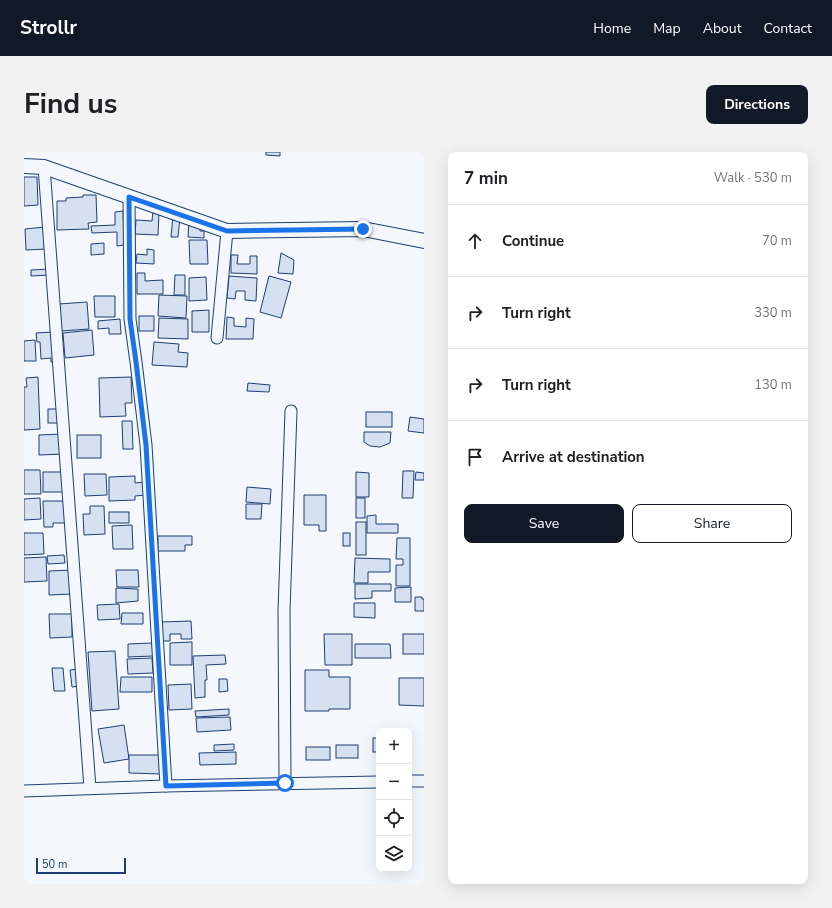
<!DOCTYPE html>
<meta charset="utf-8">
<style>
:root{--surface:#fff;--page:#f2f2f2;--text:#202124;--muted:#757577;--line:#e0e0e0;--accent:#111827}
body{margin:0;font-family:"Nunito Sans",sans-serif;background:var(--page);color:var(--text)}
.controls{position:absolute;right:12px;bottom:12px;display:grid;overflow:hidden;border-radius:8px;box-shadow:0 4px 16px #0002}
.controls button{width:36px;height:36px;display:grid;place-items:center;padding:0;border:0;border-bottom:1px solid var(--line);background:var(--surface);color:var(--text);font:20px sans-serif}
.scale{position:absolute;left:12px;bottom:10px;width:90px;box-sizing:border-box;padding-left:4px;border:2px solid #1d3f73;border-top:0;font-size:11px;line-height:14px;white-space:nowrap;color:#1d3f73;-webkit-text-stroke:3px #f4f7fb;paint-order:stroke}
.stop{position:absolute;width:12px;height:12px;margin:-9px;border:3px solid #1a73e8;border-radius:50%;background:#fff}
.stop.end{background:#1a73e8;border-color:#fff;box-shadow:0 1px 4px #0008}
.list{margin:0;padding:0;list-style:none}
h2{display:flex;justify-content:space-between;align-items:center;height:52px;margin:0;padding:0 16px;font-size:17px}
h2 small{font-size:13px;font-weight:400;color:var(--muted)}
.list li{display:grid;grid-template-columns:26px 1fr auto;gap:12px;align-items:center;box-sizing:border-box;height:72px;padding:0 16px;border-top:1px solid var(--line)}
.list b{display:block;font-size:15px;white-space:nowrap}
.list em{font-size:13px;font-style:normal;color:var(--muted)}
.actions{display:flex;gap:8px;padding:12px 16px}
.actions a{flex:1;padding:9px 0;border:1px solid var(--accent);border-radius:8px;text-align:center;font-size:14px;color:var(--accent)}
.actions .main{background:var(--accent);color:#fff}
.icon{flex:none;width:22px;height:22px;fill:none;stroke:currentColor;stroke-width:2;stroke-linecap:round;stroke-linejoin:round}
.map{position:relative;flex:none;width:400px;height:732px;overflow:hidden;border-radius:8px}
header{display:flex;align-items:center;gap:24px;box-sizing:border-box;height:56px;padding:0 20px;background:var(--accent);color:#fff}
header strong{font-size:19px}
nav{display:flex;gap:22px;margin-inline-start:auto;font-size:14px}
.intro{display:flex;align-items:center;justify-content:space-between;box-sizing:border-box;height:96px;padding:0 24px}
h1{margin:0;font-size:28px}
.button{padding:10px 18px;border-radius:8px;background:var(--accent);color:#fff;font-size:14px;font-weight:700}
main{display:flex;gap:24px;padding:0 24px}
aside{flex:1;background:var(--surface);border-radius:8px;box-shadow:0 4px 16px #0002}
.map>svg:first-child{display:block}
.building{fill:#d5e0f0;stroke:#1d3f73}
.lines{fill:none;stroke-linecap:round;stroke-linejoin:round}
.minor-casing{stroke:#1d3f73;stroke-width:13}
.tertiary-casing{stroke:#1d3f73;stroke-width:16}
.minor{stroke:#f4f7fb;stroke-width:11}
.tertiary{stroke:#f4f7fb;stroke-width:14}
.route{stroke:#1a73e8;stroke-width:5}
</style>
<header>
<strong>Strollr</strong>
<nav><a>Home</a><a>Map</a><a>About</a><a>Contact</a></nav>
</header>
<div class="intro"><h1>Find us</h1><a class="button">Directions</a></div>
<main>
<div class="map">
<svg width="400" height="732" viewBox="0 0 400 732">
<rect width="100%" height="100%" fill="#f4f7fb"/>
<g class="building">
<path d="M242,0H256V4L242,3Z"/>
<path d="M0,25H13L14,53L0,54Z"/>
<path d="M59,43H72L73,70L64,71L65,77L33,78V49H42V46L59,45Z"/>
<path d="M99,59L100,93L93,94V80L68,81L67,74L91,73V60Z"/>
<path d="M129,59L135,60L134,83L111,82L112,68L128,69Z"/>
<path d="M149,64L156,65L154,85H147Z"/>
<path d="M165,68L176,73V79H180V86L164,85Z"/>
<path d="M21,75L23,97L2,98L1,77Z"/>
<path d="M165,88H183L184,112H166Z"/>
<path d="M80,91V102L67,103V92Z"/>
<path d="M123,97L130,98V112L112,111L113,102L123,103Z"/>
<path d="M257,101L270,108L269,122L254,121Z"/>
<path d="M207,103H214L213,112H226V104H233V122L207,121Z"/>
<path d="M25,117L26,123L7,124V118Z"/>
<path d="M113,121H121V129L139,128V142H113Z"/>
<path d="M151,123H161V143H150Z"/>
<path d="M205,124L233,126L232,149L221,148V139H212L211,147L203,146Z"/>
<path d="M245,124L267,130L257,166L236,160Z"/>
<path d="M182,125L183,148L165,149V126Z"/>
<path d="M135,143L163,144L162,166L134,164Z"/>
<path d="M70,144H91V165H71Z"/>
<path d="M63,150L65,177L37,179L35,152Z"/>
<path d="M185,158V180H168V159Z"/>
<rect x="115" y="164" width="15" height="15"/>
<path d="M203,165L210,166V174L222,175V166L230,167L229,187H202Z"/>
<path d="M135,166L164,167V187L134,186Z"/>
<path d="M96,167L97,182H85V176L74,177V169Z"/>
<path d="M68,178L70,203L41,206L39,181Z"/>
<path d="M30,180L32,210H27V206L17,207L16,190H13L12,181Z"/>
<path d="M11,188L12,209H0V189Z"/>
<path d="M130,190L155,192L154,200L164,201L163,215L128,213Z"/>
<path d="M14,225L16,277L0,278V235H3L2,226Z"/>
<path d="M107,225L108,251H101L102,264L76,265L75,226Z"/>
<path d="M224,231L246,233L245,240L223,239Z"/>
<rect x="24" y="257" width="12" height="14"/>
<rect x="342" y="260" width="26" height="15"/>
<path d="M386,265L400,267V281L384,279Z"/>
<path d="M98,269H108L109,297H99Z"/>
<path d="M340,280H367L366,291L356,295L346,294L340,290Z"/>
<path d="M39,282L40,302L15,303V283Z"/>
<rect x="53" y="283" width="24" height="23"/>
<path d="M0,318H16L17,342H0Z"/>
<path d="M379,319H390L389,346H378Z"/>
<rect x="19" y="320" width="22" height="20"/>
<path d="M332,320L345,321V345H332Z"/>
<path d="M392,320L400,321V328H391Z"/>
<path d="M60,322H82L83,343L61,344Z"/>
<path d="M111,324V331L121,330L122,343L111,344V348L85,349V325Z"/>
<path d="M223,335L247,337L246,352L222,350Z"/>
<path d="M280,343H302V379H295V373H280Z"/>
<path d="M16,346L17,367L0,368V347Z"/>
<rect x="332" y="346" width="9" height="20"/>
<path d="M19,349H44V371H29V375H20Z"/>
<path d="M222,352H238L237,367H222Z"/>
<path d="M66,354H80L81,382L60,383L59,362H66Z"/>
<rect x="85" y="360" width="20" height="11"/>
<path d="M352,363V372H374V381H343V364Z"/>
<rect x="332" y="370" width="10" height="33"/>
<path d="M108,373L109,397H89L88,374Z"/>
<path d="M0,381H19L20,402L0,403Z"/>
<rect x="319" y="381" width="7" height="13"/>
<path d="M134,384H168V393H161V399H134Z"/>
<path d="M373,386H386V434H372V413H379V407H372Z"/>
<path d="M40,403L41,411L24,412L23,404Z"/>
<path d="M22,405L23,429L0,430V406Z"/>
<path d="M331,406L366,407V420H344V431H330Z"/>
<path d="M49,418V442L25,443V419Z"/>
<path d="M92,418H114L115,435H93Z"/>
<path d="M331,432H367V439H348V446L331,447Z"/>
<path d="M387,435V450H371V436Z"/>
<path d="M92,436L114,437V449L92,451Z"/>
<path d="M391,445H398V447H400V459H391Z"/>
<path d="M330,451H351V466L330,465Z"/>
<path d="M95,452L96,467L74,468L73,453Z"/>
<path d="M98,461H119V472H97Z"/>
<path d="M25,462H48V485L26,486Z"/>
<path d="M167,469L168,487H157V482H146V489H138L137,470Z"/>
<path d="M300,482H328V513H301Z"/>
<rect x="379" y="482" width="21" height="20"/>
<path d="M168,490V513H146V491Z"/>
<path d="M128,491L129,504L104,505V492Z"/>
<path d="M331,492H366L367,506H331Z"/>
<path d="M91,499L95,557L68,559L64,500Z"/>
<path d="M201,503L202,512L182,513L183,528H181V545L171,546L169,504Z"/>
<path d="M128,506L129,521L104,522L103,507Z"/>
<path d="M28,516H39L41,539H30Z"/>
<path d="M54,517L56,534L48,535L46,518Z"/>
<path d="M281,518H305V525H326V557H305V559H281Z"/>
<path d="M97,525H128V540H96Z"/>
<path d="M375,526H400V554L375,553Z"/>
<path d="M195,527H203L204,539L195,540Z"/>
<path d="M167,532L168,557L145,558L144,533Z"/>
<path d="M205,557V563L172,565L171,559Z"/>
<path d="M206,565L207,578L173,580L172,566Z"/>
<path d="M100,573L105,607L80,611L74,577Z"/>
<rect x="349" y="586" width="6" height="14"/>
<path d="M210,592V598L190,599V593Z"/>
<rect x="312" y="593" width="22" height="13"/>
<rect x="282" y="595" width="24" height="13"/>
<path d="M212,600V612L176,613L175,601Z"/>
<path d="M105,603H138V622L105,621Z"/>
</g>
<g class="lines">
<defs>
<g id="minor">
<path d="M20,15L66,636"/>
<path d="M105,45L106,167L112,210L122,293L142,634"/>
<path d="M193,186L203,79"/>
<path d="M385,629H400"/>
<path d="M261,631L260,459L267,259"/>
<path d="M0,639L142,634L355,630"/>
</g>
<path id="tertiary" d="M0,14L20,15L203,79L339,77L400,89"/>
</defs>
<use href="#minor" class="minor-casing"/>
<use href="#tertiary" class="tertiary-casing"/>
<use href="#minor" class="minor"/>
<use href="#tertiary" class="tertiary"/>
</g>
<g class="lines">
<path class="route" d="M261,631L142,634L122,293L112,210L106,167L105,45L203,79L339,77"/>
</g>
</svg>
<div class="controls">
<button>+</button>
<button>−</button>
<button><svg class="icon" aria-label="locate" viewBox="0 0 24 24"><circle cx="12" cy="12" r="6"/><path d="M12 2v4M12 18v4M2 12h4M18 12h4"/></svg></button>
<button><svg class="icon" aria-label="layers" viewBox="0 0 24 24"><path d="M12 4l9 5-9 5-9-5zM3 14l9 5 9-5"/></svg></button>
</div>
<div class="scale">50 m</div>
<div class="stop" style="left:261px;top:631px"></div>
<div class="stop end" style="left:339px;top:77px"></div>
</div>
<aside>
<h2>7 min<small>Walk · 530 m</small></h2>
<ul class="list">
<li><svg class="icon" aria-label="ahead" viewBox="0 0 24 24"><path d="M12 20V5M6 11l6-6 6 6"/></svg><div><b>Continue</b></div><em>70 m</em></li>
<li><svg class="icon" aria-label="right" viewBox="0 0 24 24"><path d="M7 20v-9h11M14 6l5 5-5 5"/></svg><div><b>Turn right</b></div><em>330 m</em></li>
<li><svg class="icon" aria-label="right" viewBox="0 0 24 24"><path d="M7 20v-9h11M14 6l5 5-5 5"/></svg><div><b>Turn right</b></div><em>130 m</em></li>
<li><svg class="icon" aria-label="arrive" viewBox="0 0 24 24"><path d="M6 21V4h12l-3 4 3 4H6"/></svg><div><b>Arrive at destination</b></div></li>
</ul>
<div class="actions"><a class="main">Save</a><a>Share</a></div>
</aside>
</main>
